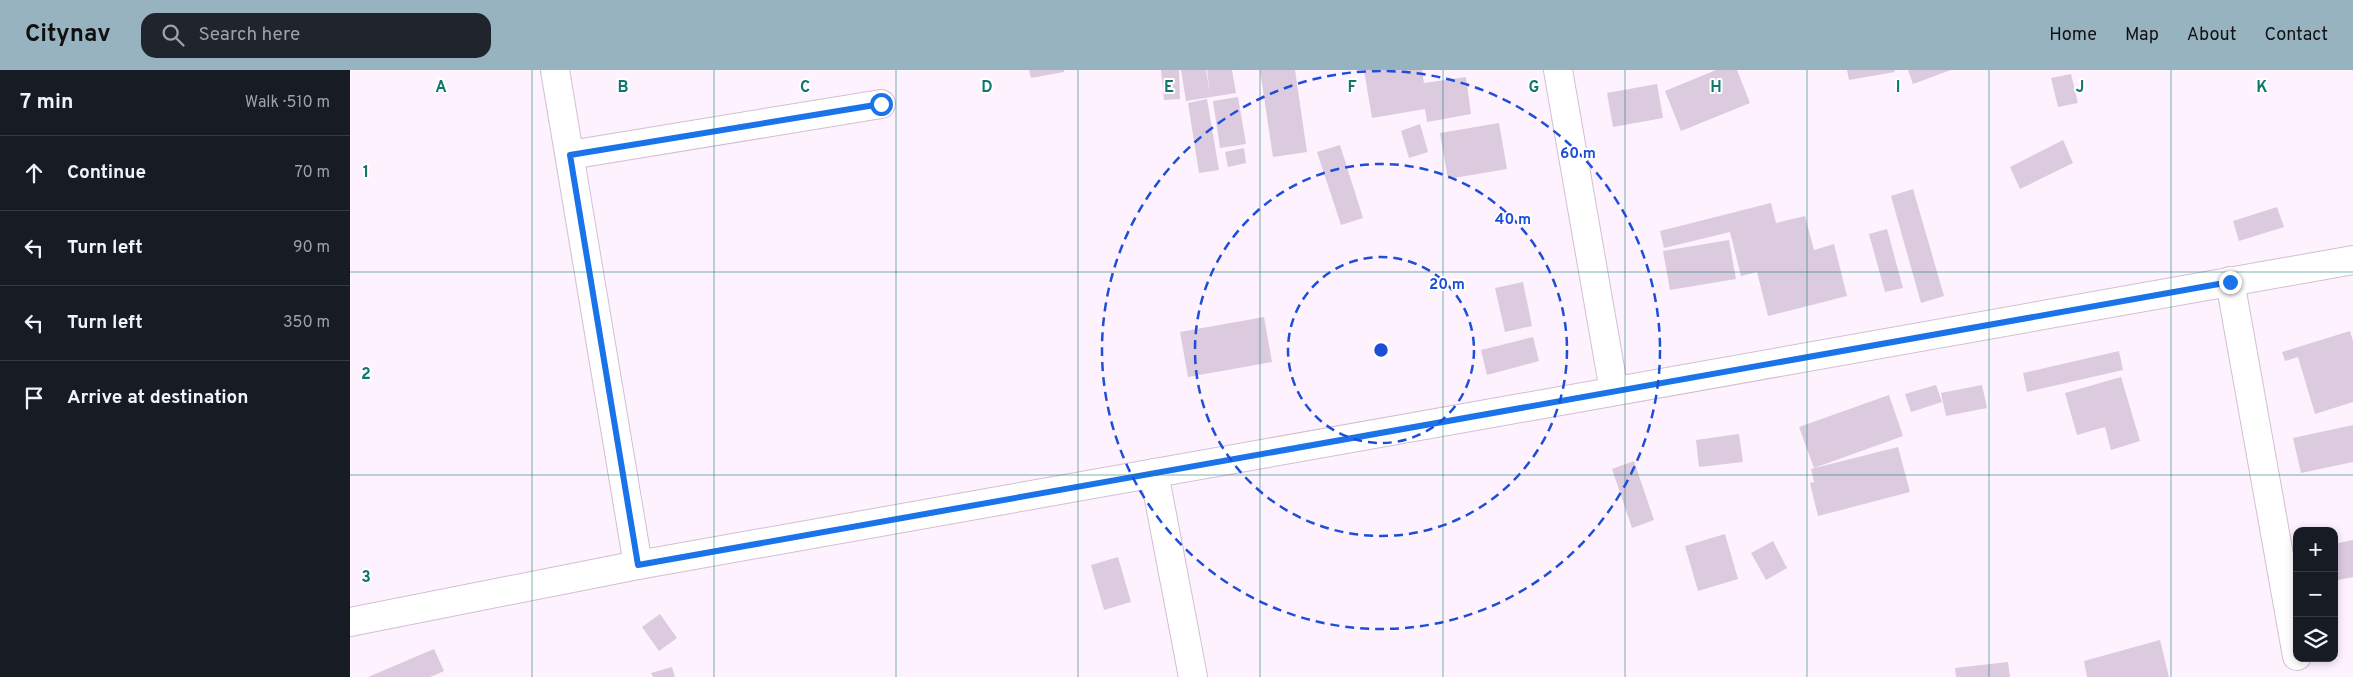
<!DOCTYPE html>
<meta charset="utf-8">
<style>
:root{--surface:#171b24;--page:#20242c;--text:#f1f3f6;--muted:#9ea1a6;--line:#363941;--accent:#96b3bf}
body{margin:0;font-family:Overpass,sans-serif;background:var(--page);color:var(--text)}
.controls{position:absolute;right:15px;bottom:15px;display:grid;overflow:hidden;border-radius:10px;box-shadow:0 2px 8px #0003}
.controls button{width:45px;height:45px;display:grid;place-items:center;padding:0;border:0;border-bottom:1px solid var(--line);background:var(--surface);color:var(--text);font:25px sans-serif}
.stop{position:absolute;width:15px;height:15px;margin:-11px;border:4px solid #1a73e8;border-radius:50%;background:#fff}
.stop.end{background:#1a73e8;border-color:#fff;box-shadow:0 1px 5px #0008}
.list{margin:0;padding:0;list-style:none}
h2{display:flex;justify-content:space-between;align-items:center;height:65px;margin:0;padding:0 20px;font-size:21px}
h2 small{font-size:16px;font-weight:400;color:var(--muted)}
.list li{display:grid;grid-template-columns:32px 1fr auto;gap:15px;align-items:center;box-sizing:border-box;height:75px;padding:0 20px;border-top:1px solid var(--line)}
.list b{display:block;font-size:19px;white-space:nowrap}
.list em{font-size:16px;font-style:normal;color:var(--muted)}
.icon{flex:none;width:28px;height:28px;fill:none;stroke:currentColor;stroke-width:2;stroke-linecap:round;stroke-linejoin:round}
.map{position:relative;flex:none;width:2003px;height:607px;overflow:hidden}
header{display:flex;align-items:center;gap:30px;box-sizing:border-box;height:70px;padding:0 25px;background:var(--accent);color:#111}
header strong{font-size:24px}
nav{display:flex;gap:28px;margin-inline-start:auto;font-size:18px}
.search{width:350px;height:45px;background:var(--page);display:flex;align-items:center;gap:12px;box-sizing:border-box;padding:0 18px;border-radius:15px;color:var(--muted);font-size:19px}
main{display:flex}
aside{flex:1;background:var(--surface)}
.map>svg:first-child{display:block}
.building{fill:#dccadf}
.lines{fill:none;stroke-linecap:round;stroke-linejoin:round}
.minor-casing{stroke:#d2bfd4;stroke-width:30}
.minor{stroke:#fff;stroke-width:28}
.route{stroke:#1a73e8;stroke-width:6}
.grid{fill:none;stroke:#0f766e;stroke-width:1;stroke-opacity:0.55}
.ring{fill:none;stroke:#1d4ed8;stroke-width:2.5;stroke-dasharray:9 6}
.grid-label{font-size:16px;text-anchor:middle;font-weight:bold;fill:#0f766e;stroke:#fff;stroke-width:4;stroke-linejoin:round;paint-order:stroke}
.centre{fill:#1d4ed8;stroke:#fff;stroke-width:2.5}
.ring-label{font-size:15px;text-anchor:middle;font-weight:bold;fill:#1d4ed8;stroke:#fff;stroke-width:4;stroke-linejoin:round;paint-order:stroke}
</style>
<header>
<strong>Citynav</strong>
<div class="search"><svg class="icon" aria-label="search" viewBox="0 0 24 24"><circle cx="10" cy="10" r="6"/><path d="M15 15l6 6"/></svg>Search here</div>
<nav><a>Home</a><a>Map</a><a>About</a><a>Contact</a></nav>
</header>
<main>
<aside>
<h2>7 min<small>Walk · 510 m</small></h2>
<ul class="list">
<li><svg class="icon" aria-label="ahead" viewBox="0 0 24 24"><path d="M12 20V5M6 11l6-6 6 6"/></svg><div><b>Continue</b></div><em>70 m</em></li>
<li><svg class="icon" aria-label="left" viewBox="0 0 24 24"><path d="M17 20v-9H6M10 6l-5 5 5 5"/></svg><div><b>Turn left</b></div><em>90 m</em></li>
<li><svg class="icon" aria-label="left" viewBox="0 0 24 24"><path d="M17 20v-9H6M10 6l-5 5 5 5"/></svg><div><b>Turn left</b></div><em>350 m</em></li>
<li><svg class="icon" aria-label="arrive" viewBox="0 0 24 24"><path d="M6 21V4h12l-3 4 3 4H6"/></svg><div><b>Arrive at destination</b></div></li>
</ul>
</aside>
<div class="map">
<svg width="2003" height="607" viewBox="0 0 2003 607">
<rect width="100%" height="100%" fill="#fdf2fe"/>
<g class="building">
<path d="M679,0H714V2L681,8Z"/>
<path d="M811,0H829L830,29L814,30Z"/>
<path d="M831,0H856L860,25L857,0H882L886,23L836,31Z"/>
<path d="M910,0H945L957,82L923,87Z"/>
<path d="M1014,0H1072L1074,13L1116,7L1121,44L1077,52L1075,39L1022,48Z"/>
<path d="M1366,0H1387L1400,33L1331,61L1315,21Z"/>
<path d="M1497,0H1544L1545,2L1499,10Z"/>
<path d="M1558,0H1601L1563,14Z"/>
<path d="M1721,4L1728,33L1708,37L1701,8Z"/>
<path d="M1307,14L1313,48L1263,57L1257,23Z"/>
<path d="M888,27L896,74L870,78L863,31Z"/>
<path d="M857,29L869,100L849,103L838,33Z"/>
<path d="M1149,53L1157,99L1098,109L1090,63Z"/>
<path d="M1070,54L1078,82L1059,88L1051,61Z"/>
<path d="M1713,70L1723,93L1670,119L1660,97Z"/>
<path d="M990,75L1013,148L991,155L967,82Z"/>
<path d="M894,78L896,93L878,97L875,82Z"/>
<path d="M1563,119L1594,226L1571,233L1541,126Z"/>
<path d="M1421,133L1426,153L1455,146L1464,180L1484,174L1497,226L1418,246L1407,202L1391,206L1380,162L1314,178L1310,161Z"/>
<path d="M1927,137L1934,157L1889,171L1883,151Z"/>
<path d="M1537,159L1553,218L1535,222L1519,164Z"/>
<path d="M1379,170L1386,209L1320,220L1313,181Z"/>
<path d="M1173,212L1182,256L1155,262L1145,218Z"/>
<path d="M914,247L922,292L838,307L830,262Z"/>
<path d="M2000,261L2003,271V332L1965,344L1948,287L1935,291L1932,282Z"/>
<path d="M1183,267L1189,291L1137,305L1131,280Z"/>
<path d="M1769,281L1773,300L1677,322L1673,303Z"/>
<path d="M1771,307L1790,371L1761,380L1755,357L1727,365L1715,323Z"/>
<path d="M1586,315L1592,332L1561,342L1555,324Z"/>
<path d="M1632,315L1637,338L1596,346L1591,323Z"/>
<path d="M1539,325L1553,366L1464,398L1449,357Z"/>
<path d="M2003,355V392L1951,403L1943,368Z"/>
<path d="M1389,364L1393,392L1349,397L1346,370Z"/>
<path d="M1548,377L1560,422L1468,446L1460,413L1464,412L1461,399Z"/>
<path d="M1284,391L1304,450L1282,458L1262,399Z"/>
<path d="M1375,464L1388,509L1348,521L1335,476Z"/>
<path d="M2003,470V507L1984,511V474Z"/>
<path d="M1423,471L1437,498L1416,510L1401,483Z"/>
<path d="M768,487L781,532L754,540L741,495Z"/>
<path d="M310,544L327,568L309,581L292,557Z"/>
<path d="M1810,570L1819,607H1737L1734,591Z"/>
<path d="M84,579L94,601L80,607H18Z"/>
<path d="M1658,592L1660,607H1606L1605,598Z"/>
<path d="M322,597L325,607H303L301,603Z"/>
</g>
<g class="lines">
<defs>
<g id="minor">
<path d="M205,0L288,495"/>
<path d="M1208,0L1264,321"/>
<path d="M220,85L531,34"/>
<path d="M1880,211L1947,586"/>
<path d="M804,403L843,607"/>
<path d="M0,552L288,495L2003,190"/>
</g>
</defs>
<use href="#minor" class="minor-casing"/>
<use href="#minor" class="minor"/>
</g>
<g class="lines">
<path class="route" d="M531,34L220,85L288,495L1880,212"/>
</g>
<path class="grid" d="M182,0V607M364,0V607M546,0V607M728,0V607M910,0V607M1093,0V607M1275,0V607M1457,0V607M1639,0V607M1821,0V607M0,202H2003M0,405H2003"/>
<g class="ring">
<circle cx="1031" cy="280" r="93"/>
<circle cx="1031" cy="280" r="186"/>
<circle cx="1031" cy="280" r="279"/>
</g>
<g class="grid-label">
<text x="91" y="22">A</text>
<text x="273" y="22">B</text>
<text x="455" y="22">C</text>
<text x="637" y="22">D</text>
<text x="819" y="22">E</text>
<text x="1002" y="22">F</text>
<text x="1184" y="22">G</text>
<text x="1366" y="22">H</text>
<text x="1548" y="22">I</text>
<text x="1730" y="22">J</text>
<text x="1912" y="22">K</text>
<text x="16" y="107">1</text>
<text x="16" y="309">2</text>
<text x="16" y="512">3</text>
</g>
<circle cx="1031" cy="280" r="8" class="centre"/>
<g class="ring-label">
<text x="1228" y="88">60 m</text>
<text x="1163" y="154">40 m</text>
<text x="1097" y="219">20 m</text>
</g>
</svg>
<div class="controls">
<button>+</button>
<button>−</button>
<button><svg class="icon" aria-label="layers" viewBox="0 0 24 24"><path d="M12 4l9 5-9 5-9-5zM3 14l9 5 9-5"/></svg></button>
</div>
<div class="stop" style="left:531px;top:34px"></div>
<div class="stop end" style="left:1880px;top:212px"></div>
</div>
</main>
